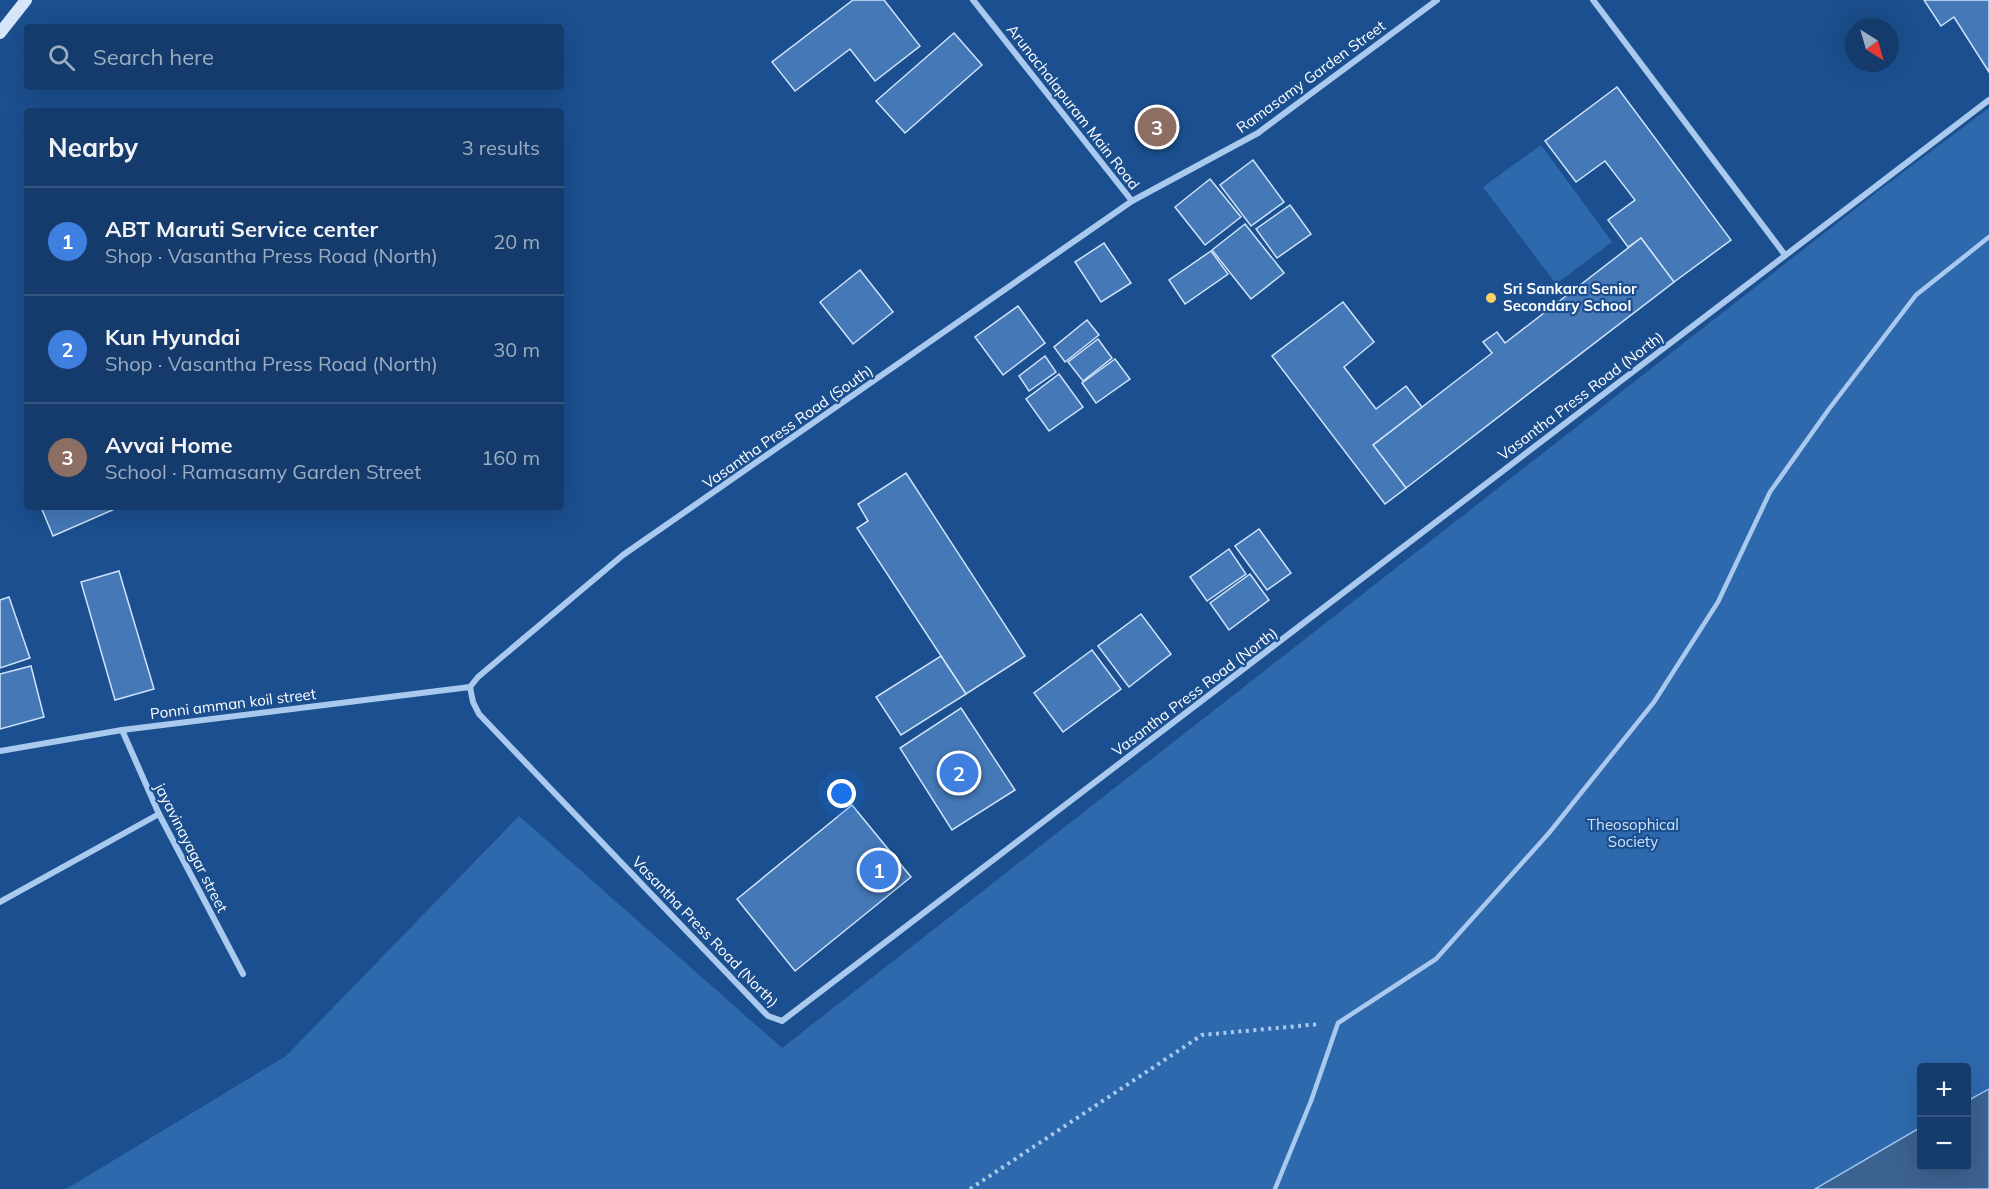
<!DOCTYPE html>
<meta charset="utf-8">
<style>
:root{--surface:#143b6b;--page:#214673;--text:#f1f3f6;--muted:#9dadc1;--line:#33557e;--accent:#ffd166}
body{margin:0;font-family:Mulish,sans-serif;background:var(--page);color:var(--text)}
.controls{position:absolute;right:18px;bottom:18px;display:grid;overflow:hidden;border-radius:6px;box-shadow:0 6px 24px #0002}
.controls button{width:54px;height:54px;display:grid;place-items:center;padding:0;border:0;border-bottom:2px solid var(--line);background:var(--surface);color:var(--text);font:30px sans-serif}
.compass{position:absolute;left:1845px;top:18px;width:54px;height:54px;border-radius:50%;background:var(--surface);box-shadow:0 6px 24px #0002;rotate:143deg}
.you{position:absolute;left:842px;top:794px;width:21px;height:21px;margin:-15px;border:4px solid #fff;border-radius:50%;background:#1a73e8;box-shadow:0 0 0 9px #1a73e833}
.badge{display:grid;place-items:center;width:39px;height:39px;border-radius:50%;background:var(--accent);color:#fff;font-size:20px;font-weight:700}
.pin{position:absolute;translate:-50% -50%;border:3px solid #fff;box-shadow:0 2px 6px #0006}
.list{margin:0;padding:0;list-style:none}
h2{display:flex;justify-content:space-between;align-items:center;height:78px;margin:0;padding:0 24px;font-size:26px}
h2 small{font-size:20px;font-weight:400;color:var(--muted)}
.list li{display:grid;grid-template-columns:39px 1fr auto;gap:18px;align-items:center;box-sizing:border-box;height:108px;padding:0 24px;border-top:2px solid var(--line)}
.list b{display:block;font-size:22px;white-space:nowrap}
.list p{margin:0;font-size:20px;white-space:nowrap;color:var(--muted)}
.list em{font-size:20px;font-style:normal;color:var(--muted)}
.icon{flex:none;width:33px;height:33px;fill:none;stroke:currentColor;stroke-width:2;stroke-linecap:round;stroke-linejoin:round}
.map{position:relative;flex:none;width:1989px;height:1189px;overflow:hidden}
.search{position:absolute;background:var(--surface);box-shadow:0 6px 24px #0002;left:24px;top:24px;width:540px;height:66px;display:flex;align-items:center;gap:15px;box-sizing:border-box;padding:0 21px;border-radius:6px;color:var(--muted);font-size:22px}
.panel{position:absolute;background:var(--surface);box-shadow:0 6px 24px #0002;left:24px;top:108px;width:540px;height:402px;border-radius:6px}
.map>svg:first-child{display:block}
.green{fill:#2e69ad}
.water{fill:#3c6290;stroke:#9cc4f0;stroke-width:1.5}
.building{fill:#4478b7;stroke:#cfe3fa;stroke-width:1.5}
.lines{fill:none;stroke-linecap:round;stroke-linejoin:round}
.path{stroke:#a9c9ee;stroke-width:4;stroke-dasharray:3 4.5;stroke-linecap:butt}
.lane{stroke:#a9c9ee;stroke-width:4.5}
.street{stroke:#a9c9ee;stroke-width:6}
.secondary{stroke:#d6e6fa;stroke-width:12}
.poi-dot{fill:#ffd166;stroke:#1b4f8f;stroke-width:2}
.labels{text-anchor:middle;stroke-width:4.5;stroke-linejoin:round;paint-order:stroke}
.street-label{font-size:15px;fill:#fff;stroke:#1b4f8f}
.poi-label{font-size:15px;font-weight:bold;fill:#fff;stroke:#1b4f8f;text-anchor:start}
.park-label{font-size:15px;fill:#cfe3fa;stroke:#1b4f8f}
</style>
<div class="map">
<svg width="1989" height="1189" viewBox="0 0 1989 1189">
<rect width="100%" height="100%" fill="#1b4f8f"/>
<g class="green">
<path d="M1989,108V1089L1967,1101L1966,1068H1922L1921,1127L1815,1189H66L286,1056L519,816L782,1048L1882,188Z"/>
<path d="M1541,145L1612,242L1556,284L1483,187Z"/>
</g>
<path class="water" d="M1989,1089V1189H1815L1921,1127L1922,1166H1966L1967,1101Z"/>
<g class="building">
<path d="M853,0H884L920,46L875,81L850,49L795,91L772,62Z"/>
<path d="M1924,0H1989V72L1954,17L1941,26Z"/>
<path d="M954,33L982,65L905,133L876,101Z"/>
<path d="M1617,87L1731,240L1674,282L1641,238L1628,247L1608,220L1635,200L1605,161L1576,182L1545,141Z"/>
<path d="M1253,160L1284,202L1251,226L1220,185Z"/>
<path d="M1210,179L1241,217L1205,245L1175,207Z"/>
<path d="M1290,205L1311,234L1277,258L1256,229Z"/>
<path d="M1245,224L1284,273L1251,299L1212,250Z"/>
<path d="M1641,238L1674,282L1406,488L1373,445L1492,353L1483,342L1497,332L1505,343Z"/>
<path d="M1104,243L1131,283L1101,302L1075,262Z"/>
<path d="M1211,251L1228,274L1185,304L1169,280Z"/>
<path d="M860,270L893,312L853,344L820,302Z"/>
<path d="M1343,302L1374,342L1344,367L1376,409L1406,386L1422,407L1373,445L1406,488L1385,504L1272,356Z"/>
<path d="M1018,306L1045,343L1003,375L975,337Z"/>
<path d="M1087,320L1099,335L1065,362L1054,347Z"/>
<path d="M1098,339L1112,358L1083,381L1068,362Z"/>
<path d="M1045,356L1056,372L1029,391L1019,376Z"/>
<path d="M1115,359L1130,379L1096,403L1082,383Z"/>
<path d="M1059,374L1083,407L1049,431L1026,399Z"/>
<path d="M906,473L1025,656L966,694L857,528L868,521L858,504Z"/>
<path d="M41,507H114L115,509L53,536Z"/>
<path d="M1259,529L1291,573L1267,590L1235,546Z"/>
<path d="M1229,549L1246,574L1207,601L1190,577Z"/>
<path d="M119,571L154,689L115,700L81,582Z"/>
<path d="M1250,574L1269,600L1229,630L1210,603Z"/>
<path d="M9,597L30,658L0,668V600Z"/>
<path d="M1141,614L1171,654L1129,687L1098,646Z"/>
<path d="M1092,650L1121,689L1063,732L1034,693Z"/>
<path d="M941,656L966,694L901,735L876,697Z"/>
<path d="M31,666L44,717L0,729V674Z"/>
<path d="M961,708L1015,790L952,830L900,748Z"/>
<path d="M852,805L911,877L795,971L737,899Z"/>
</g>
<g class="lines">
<path class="path" d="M970,1189L1202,1035L1320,1024"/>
<path class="lane" d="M1275,1189L1311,1101L1338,1023L1436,959L1549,833L1654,702L1718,602L1770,492L1829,409L1916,295L1989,237"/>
<g class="street">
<path d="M973,0L1132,201"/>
<path d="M1593,0L1785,255"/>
<path d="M470,687L473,702L479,714L768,1016L782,1021L1989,100"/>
<path d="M470,687L478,677L623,555L1132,201L1258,133L1437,0"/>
<path d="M122,730L159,814L243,974"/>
<path d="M0,751L122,730L470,687"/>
<path d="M0,902L159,814"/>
</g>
<path class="secondary" d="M0,33L26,0"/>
</g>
<circle class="poi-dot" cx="1491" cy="298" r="6"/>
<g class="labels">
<g class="street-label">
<text transform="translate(1311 77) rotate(-36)" y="5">Ramasamy Garden Street</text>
<text transform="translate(1073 107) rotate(52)" y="5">Arunachalapuram Main Road</text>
<text transform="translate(1581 396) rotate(-37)" y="5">Vasantha Press Road (North)</text>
<text transform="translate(788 427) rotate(-35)" y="5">Vasantha Press Road (South)</text>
<text transform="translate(1195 692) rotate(-37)" y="5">Vasantha Press Road (North)</text>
<text transform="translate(233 704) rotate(-7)" y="5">Ponni amman koil street</text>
<text transform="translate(191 848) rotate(63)" y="5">jayavinayagar street</text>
<text transform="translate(705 932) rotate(46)" y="5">Vasantha Press Road (North)</text>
</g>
<g class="poi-label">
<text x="1503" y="294">Sri Sankara Senior<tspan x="1503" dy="17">Secondary School</tspan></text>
</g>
<g class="park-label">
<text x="1633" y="830">Theosophical<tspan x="1633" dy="17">Society</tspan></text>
</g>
</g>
</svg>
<div class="controls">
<button>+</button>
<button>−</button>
</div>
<svg class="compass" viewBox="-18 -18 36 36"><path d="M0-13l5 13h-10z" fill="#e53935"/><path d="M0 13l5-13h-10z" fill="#9dadc1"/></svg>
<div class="you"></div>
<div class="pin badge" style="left:879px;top:870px;background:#3f7fe0">1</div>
<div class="pin badge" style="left:959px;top:773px;background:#3f7fe0">2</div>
<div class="pin badge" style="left:1157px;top:127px;background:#8d6e63">3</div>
<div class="search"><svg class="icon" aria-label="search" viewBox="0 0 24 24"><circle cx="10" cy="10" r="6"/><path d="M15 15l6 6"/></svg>Search here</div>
<section class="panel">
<h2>Nearby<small>3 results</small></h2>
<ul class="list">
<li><span class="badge" style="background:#3f7fe0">1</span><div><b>ABT Maruti Service center</b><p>Shop · Vasantha Press Road (North)</p></div><em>20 m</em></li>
<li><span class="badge" style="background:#3f7fe0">2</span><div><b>Kun Hyundai</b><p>Shop · Vasantha Press Road (North)</p></div><em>30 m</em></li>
<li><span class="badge" style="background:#8d6e63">3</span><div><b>Avvai Home</b><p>School · Ramasamy Garden Street</p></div><em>160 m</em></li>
</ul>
</section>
</div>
